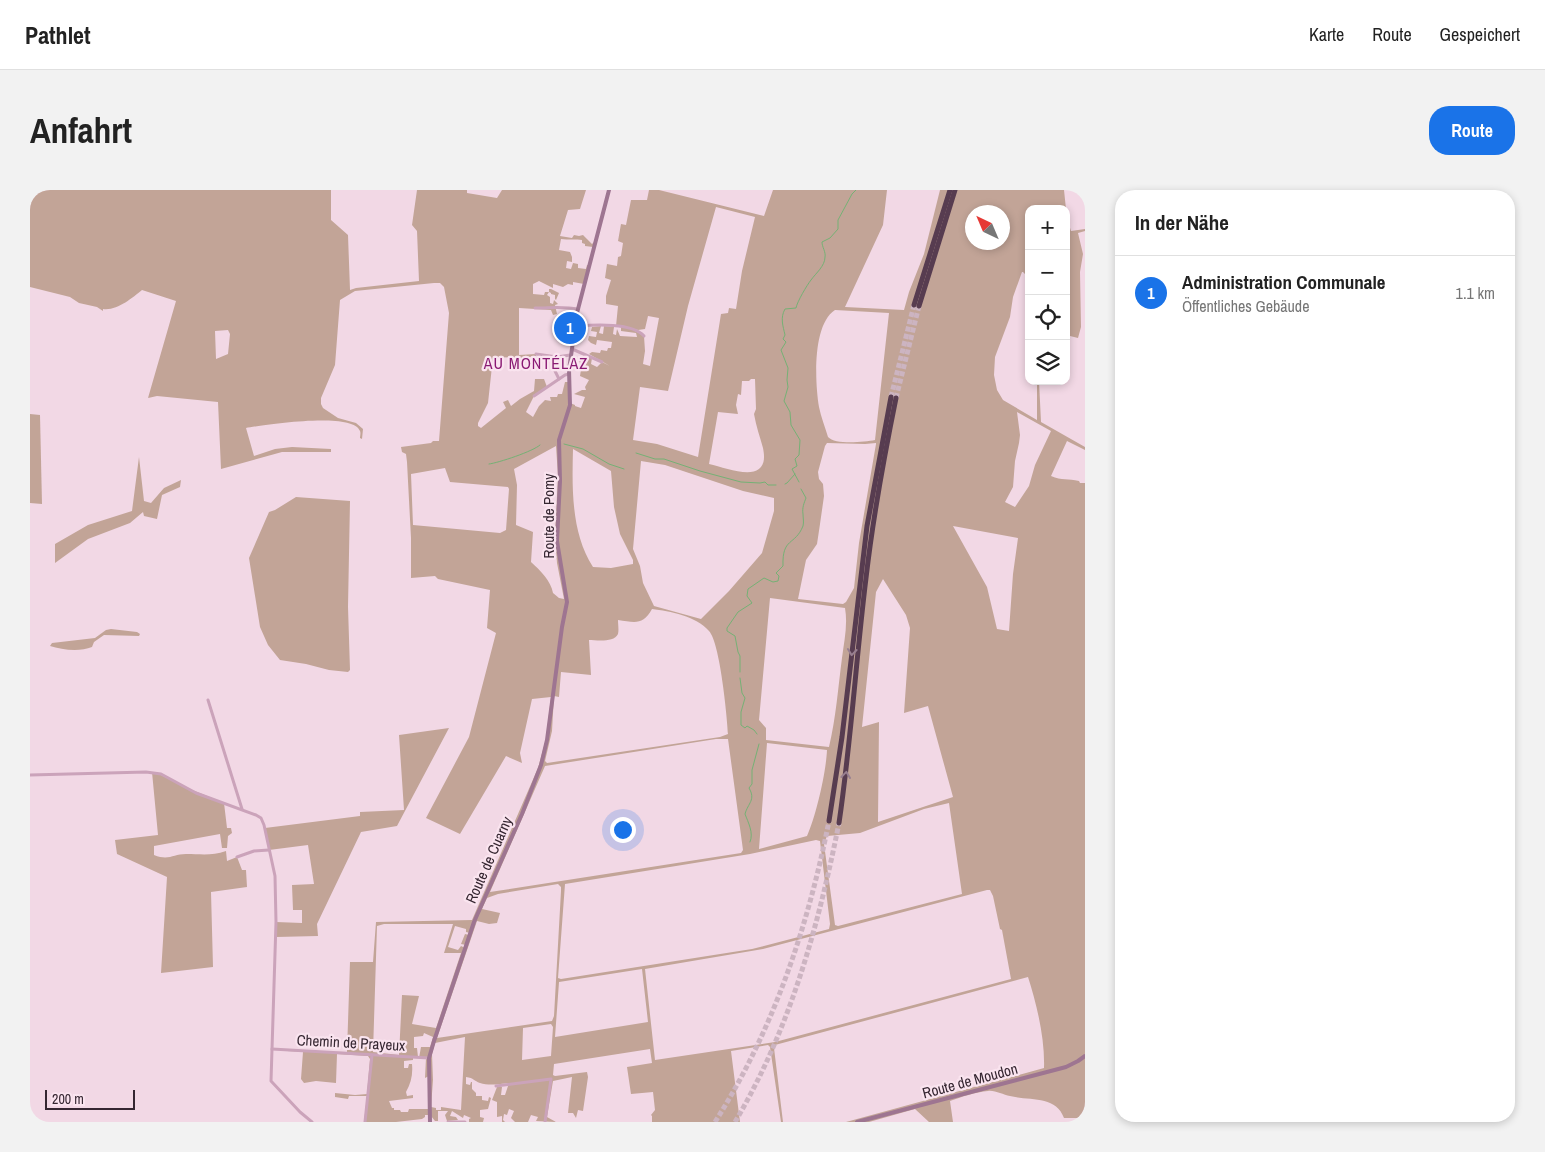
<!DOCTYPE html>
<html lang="de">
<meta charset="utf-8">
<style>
:root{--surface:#fff;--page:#f2f2f2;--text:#222;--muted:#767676;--line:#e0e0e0;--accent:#1a73e8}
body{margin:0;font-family:"Archivo Narrow",sans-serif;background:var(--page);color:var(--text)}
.controls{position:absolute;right:15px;top:15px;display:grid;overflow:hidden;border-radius:10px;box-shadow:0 2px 8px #0003}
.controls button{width:45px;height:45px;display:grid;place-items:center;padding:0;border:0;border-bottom:1px solid var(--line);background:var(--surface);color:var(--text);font:25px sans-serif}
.compass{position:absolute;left:935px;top:15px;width:45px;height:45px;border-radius:50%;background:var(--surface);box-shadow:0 2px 8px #0003;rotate:316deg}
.scale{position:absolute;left:15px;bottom:12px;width:90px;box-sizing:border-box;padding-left:5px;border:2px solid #352631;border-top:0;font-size:14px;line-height:18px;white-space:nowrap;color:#352631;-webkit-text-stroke:4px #fae4ef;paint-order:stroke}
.you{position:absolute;left:592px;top:639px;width:18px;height:18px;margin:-12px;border:4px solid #fff;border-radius:50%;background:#1a73e8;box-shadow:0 0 0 8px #1a73e833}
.badge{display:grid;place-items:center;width:32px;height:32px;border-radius:50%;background:var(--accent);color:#fff;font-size:16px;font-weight:700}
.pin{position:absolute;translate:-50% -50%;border:2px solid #fff;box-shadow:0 1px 5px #0006}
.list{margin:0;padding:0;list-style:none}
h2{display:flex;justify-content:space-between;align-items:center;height:65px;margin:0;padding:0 20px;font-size:21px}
h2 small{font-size:16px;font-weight:400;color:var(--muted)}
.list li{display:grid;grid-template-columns:32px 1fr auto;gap:15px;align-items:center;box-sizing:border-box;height:75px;padding:0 20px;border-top:1px solid var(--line)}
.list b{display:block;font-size:19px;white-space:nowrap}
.list p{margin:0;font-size:16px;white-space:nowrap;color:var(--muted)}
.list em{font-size:16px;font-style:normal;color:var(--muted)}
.icon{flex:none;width:28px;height:28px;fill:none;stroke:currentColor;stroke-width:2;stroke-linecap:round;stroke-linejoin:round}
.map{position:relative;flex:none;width:1055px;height:932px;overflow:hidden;border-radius:20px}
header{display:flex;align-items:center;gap:30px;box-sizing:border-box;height:70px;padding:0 25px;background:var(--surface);border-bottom:1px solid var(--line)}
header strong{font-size:24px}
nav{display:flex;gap:28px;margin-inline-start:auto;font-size:18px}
.intro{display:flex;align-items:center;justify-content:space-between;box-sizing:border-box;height:120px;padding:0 30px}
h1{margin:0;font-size:35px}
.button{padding:12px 22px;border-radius:20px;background:var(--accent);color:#fff;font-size:18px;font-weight:700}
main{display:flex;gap:30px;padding:0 30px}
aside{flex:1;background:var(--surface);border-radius:20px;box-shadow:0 2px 8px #0003}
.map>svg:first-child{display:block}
.green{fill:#c2a497;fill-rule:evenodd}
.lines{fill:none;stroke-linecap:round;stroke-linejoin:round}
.stream{stroke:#75b175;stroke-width:1}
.highway-tunnel{stroke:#ccb4c1;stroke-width:5;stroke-dasharray:5 2.5;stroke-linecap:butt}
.street{stroke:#cba3ba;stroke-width:3}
.secondary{stroke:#9e7591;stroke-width:4}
.highway{stroke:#573c50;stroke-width:5}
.oneway{stroke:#987f90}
.labels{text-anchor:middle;stroke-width:4.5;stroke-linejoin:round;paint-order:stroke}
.street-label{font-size:15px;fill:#352631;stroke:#fae4ef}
.neighbourhood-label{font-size:16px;letter-spacing:1px;fill:#891a73;stroke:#fae4ef}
</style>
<header>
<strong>Pathlet</strong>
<nav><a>Karte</a><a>Route</a><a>Gespeichert</a></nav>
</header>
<div class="intro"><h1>Anfahrt</h1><a class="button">Route</a></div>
<main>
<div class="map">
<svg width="1055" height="932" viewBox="0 0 1055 932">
<rect width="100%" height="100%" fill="#f2d8e5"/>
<g class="green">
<path d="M0,0H301V30L318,45L320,100L326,98L389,91L387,41L382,35L387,0H437V3L467,8L472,0H556L550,19L538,20L530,46L542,48L544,45L549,46L553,45L562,54L564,52L563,57L555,56V54L552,53V50C547,49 538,50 531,49L529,60L540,62L542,67V72L537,71L536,78L541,79L543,73L548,74V78L556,79L557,75H559L554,94L543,92V95L538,94L533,97L523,94V98L509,91L503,94V104L514,105L515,102H519V99H521L529,103L526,110L525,109V105L521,104V103L519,102L517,105L520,107V113L523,114L524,110L528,114L525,115L527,124L523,125L521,120L489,118V165L506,164V166L492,168L463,167L458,213L448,233V236L451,238L476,218L473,212L478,210L481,216L490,209L504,201L505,189H514L517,197L504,206L496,222L503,227L509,216L515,210L521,211L520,207H527L528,204H532L535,192H540V213L545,215V216L551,218L555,207L544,204L552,200H556L555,197L559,190L550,186L552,173L549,172V169H552L553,165L562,168L561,174L567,177L572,172L580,176L559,164L562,162L570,163L571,160L577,161L578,158H581L582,152L567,150L566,155L561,153L558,150L559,146L566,147L567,142L561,141L562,137L571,136L569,143L573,144L574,136L584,137L583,144L586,145L587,139L590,146L607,147L606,143L591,141V137L586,136L588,116L576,114V106L581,90L575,88L577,74L587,76L588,67L591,66L593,53L588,51L591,34L596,35L601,10H617L619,0H629L734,26L743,0H857L853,35L815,117L874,120L879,102L894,64L910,0H1034L1036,19H999V88L993,82H992L983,107L980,127L965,167L964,185L967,200L973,210L1007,230V191H1009L1011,232L1055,257V260L1037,251L1021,286C1032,291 1038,288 1049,291L1050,293H1055V928H1034C1026,905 1000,911 980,906C973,905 965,900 958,901C946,902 931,907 920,911L923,932H899L885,919L839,932H816L1014,878C1015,849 1007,815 998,787L745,855L744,858L753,932H751L740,857L738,855L701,861L710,932H622V926L621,925L625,920L623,902L601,904L597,877L622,873L620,859L524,874L523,885L525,886L557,882L558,887L553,921L548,920L546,928L543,923H538L542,887L523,891L517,927L526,932L506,931L508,927L501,925L498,932H485L481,928L484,921L479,919L477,925L474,924L473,930L475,932H472V926L467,927V912L462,910L467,897H472L471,905H475L479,893C470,894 459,896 450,893C444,891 444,888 436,887V894L440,895L441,892H442V899L446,903V906H452V910L458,911L459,907L461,908L458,919L450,920V927L454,928L453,932H439V929L441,928L434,925L433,928L422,921L420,926L426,927L428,930L417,931L415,925L418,921H408V931H405L401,926L399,886L395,888L396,868H389L391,857H400L403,847L394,843L393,846L384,847V858H387L388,867H383V870L374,871V878H378L379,874H382C383,885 381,893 376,902L377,906L383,905V908L359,911L362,918H364V920H370L371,922H378L379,919H398V925H395V927L392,929L366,932H334L337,906H319L318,909L305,907V903L325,905L337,904L340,869L338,866L307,864L306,893L286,891L274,893L271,889L273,862L257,861L317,862L320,772H343L346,732L442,730L508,578L516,549L521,507L502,509L490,563L492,573L476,566L430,644L396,628L439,547L466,443L457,438L460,400L408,389L405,386L381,388V348L377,272L376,264L372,262L371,257L401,253L403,251H409L419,123L414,97L410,93H404L325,101L310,110L305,175L291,208V214L293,218L308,228L326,233L333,239L332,249L330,248C330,246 331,243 330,241C323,221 233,235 216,238L224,266L245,259L262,257L301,259V262H252L191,279L188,212L127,206L118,208L146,111L112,100C102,108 87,121 73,119V121L67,117L49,113L40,107L0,97ZM686,17L725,27L712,81L706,119L699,118L698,123L691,124L668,267L627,254L603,250L610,197L638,201L658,116ZM942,22H972V52H942ZM805,120L859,123L845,250C834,252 805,255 798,247C795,237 791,227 789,217C785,193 782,135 805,120ZM618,126L629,128L620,176L613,174L615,161L614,146L600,138L608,140L615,139ZM198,140L200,144L198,164L186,169L185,141ZM721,189H725L726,219L724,224C726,236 730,247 733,258C741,296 700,279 679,274L688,222L708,224L706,215L708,204L711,205L712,191H719ZM987,222L1021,241L1005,275L999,296L985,317L975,312L983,297L985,271L989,253L990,245ZM797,253L835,254L846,253V254L829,353L824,398L816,412L813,414L768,409L776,370L787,354L790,334L794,306L793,294L789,289L788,282L795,256ZM526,256L528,286L525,345L527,373L534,409L529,408L523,403C521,391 510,380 501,372L503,342L486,335L487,295L484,279ZM543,259L581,281L584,317L590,344L603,370V374L581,378L563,377C541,343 542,298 543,259ZM611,271L635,275L713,301L744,308V321L732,363L699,401L671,429L624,416L613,393L610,376L603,359ZM415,278L420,292L478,297L479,299L476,340L470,343L383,335L381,284ZM923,336L988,348L983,384L979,441L967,439L957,397ZM853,389L876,425L880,438L874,523L898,516L923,607L848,632L849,532L832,537L846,402ZM740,408L815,418C818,435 814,452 812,468C808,498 806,528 799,557L736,550V538L729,530ZM622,419C640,421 666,426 679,441C690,453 697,525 698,544L690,547L517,573L515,571L522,541L524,506L529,507L531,482L561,485L559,450C566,450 584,453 588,444C589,440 588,434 588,430C604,432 613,436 622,419ZM686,549H698L713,660L711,663L460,702L515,576ZM737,553L797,560C796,583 786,626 777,646L729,659ZM919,613L932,704L808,736L805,735L794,654L797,646L830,643L894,619ZM786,650L790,651L800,734L799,739L722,759L531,789L528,788L535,694L720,664ZM528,694L531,697V701L524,826L522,831L407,848L447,731L459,734L467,733L470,723L452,719L457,708L468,704ZM957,700H960L963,706L970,739L972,740L981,789L745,852L625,870L615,779L733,759ZM354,734H423L414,763H431L406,838L382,834L389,806L372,805L369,865L343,862L347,736ZM425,736L436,739V742L440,743L439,745L435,744L431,754L436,755L435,758L431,756L428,760L418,757ZM612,779L618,832L525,847L529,792ZM521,834L523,837L521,866L492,870L493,838ZM435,847L431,920L411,917V920H406V918L401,917L403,890L402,864L405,853Z"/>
<path d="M1036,25L1041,41L1055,39V41L1048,43L1053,64L1050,82L1051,137L1048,148L1036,145Z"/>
<path d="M0,224L10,225L12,314L0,313Z"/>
<path d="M109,267L114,311L121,313L134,298L151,290L150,297L132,305L127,329L114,326L113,322L100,333L58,349L25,373V354L58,335L102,321Z"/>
<path d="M266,307L320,311L318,417L320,480L318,482L299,480L276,474L250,470L238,455L230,437L219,368L239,322L245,320Z"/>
<path d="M81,439L107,442L110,444L109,446L74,445L64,452L62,457C50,462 32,460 20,456L22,453L65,448L76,440Z"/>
<path d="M419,538L367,636L331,642L287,734L288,746L246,747V732L272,733V720H263L262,695L284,694L278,655L239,660L235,638L330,626V622L374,620L369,545Z"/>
<path d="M122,582L127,583L155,597L194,613L197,638H201L202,643L198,646L197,658H192L190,644L124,656V665C139,671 143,664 156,664C171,664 182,666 196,661L197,671L207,667L212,680H216L217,697L181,702L183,777L131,783L137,687L87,664L85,650L128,645Z"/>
</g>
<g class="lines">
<g class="stream">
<path d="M534,254L553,259L579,274L594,279"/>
<path d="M606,263L625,269H634L670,281L711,292L730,293L735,292L738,295H746"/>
<path d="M459,274C468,273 504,261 510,255"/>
<path d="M769,292L762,279L767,276L765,269L769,265L770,250L761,235L760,222L754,211L758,197L757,190L758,178L751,160L756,152L753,149L755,145C753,136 750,128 755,119L766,118C767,112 777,95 781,90C786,83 795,76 795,67C796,62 792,57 792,52L800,48L808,39V30L822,4L826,0"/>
<path d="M755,294L757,293L765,284"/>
<path d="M710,482V466L708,462L705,446L697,441V438L708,422L722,413L717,406L718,399L734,388L743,392L748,391L749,386L746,383L753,376C752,347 765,356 773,336C774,332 773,328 773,324C772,318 774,313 776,308L771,299"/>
<path d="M710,488L712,503L715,508L711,522V535L715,538L717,536L724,540L727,544"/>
<path d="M720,652C724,643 718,632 715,624C718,613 726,610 719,598L722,594V580L729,554"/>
</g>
<g class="highway-tunnel">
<path d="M861,207L884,115"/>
<path d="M866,208L889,116"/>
<path d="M685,932C743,841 778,737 799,631"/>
<path d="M705,932C760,839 788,738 809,633"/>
</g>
<g class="street">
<path d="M505,118C520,118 532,116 548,119"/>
<path d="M545,136C562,135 602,132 614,146"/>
<path d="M542,159L572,172"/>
<path d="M506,164L527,167"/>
<path d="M529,189L525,181L527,167L540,165"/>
<path d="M504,206L535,185L539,184"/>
<path d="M178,510L212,619"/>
<path d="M0,585L116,582L131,584L166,603L226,625L231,628L234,635L245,686L246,732L241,891L270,922L282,932"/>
<path d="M207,667L224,661L239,660"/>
<path d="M242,859L399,868"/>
<path d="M466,896L521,889L515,932"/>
<path d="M335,932L342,865"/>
<path d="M418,932H435"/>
</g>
<g class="secondary">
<path d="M400,932L399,868L404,851L444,732L492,624L511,575L517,550L532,437L537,412L527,351L530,291L529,250L540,215L539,180L547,123L579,0"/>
<path d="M827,932L1036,877L1048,871L1055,866"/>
</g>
<g class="highway">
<path d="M884,115L920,0"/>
<path d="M889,116L925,0"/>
<path d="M799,631L812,547L837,336L861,207"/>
<path d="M809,633C821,552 826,469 836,388C843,327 854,267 866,208"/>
</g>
</g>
<defs><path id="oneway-chevron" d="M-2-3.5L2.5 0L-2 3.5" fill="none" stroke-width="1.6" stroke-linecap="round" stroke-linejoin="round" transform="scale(1.25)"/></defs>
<g class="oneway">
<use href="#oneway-chevron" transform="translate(822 462) rotate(96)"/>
<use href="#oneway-chevron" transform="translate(816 585) rotate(-83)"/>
</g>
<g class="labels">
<g class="street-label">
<text transform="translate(519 326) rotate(-90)" y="5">Route de Pomy</text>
<text transform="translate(459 670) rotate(-66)" y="5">Route de Cuarny</text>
<text transform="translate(321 853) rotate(3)" y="5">Chemin de Prayeux</text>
<text transform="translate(940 891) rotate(-15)" y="5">Route de Moudon</text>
</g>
<g class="neighbourhood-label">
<text x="506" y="179">AU MONTÉLAZ</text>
</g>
</g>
</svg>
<div class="controls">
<button>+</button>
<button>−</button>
<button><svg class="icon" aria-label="locate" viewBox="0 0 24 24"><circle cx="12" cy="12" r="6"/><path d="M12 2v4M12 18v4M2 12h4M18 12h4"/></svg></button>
<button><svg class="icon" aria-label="layers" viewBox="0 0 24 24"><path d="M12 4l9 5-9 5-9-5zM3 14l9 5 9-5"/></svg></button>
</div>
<svg class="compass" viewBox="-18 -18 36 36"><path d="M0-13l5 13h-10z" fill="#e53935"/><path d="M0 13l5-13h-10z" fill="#767676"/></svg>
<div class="scale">200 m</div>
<div class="you"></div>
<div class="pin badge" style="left:540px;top:138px">1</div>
</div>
<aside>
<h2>In der Nähe<small></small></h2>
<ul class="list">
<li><span class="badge">1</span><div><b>Administration Communale</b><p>Öffentliches Gebäude</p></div><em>1.1 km</em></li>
</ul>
</aside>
</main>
